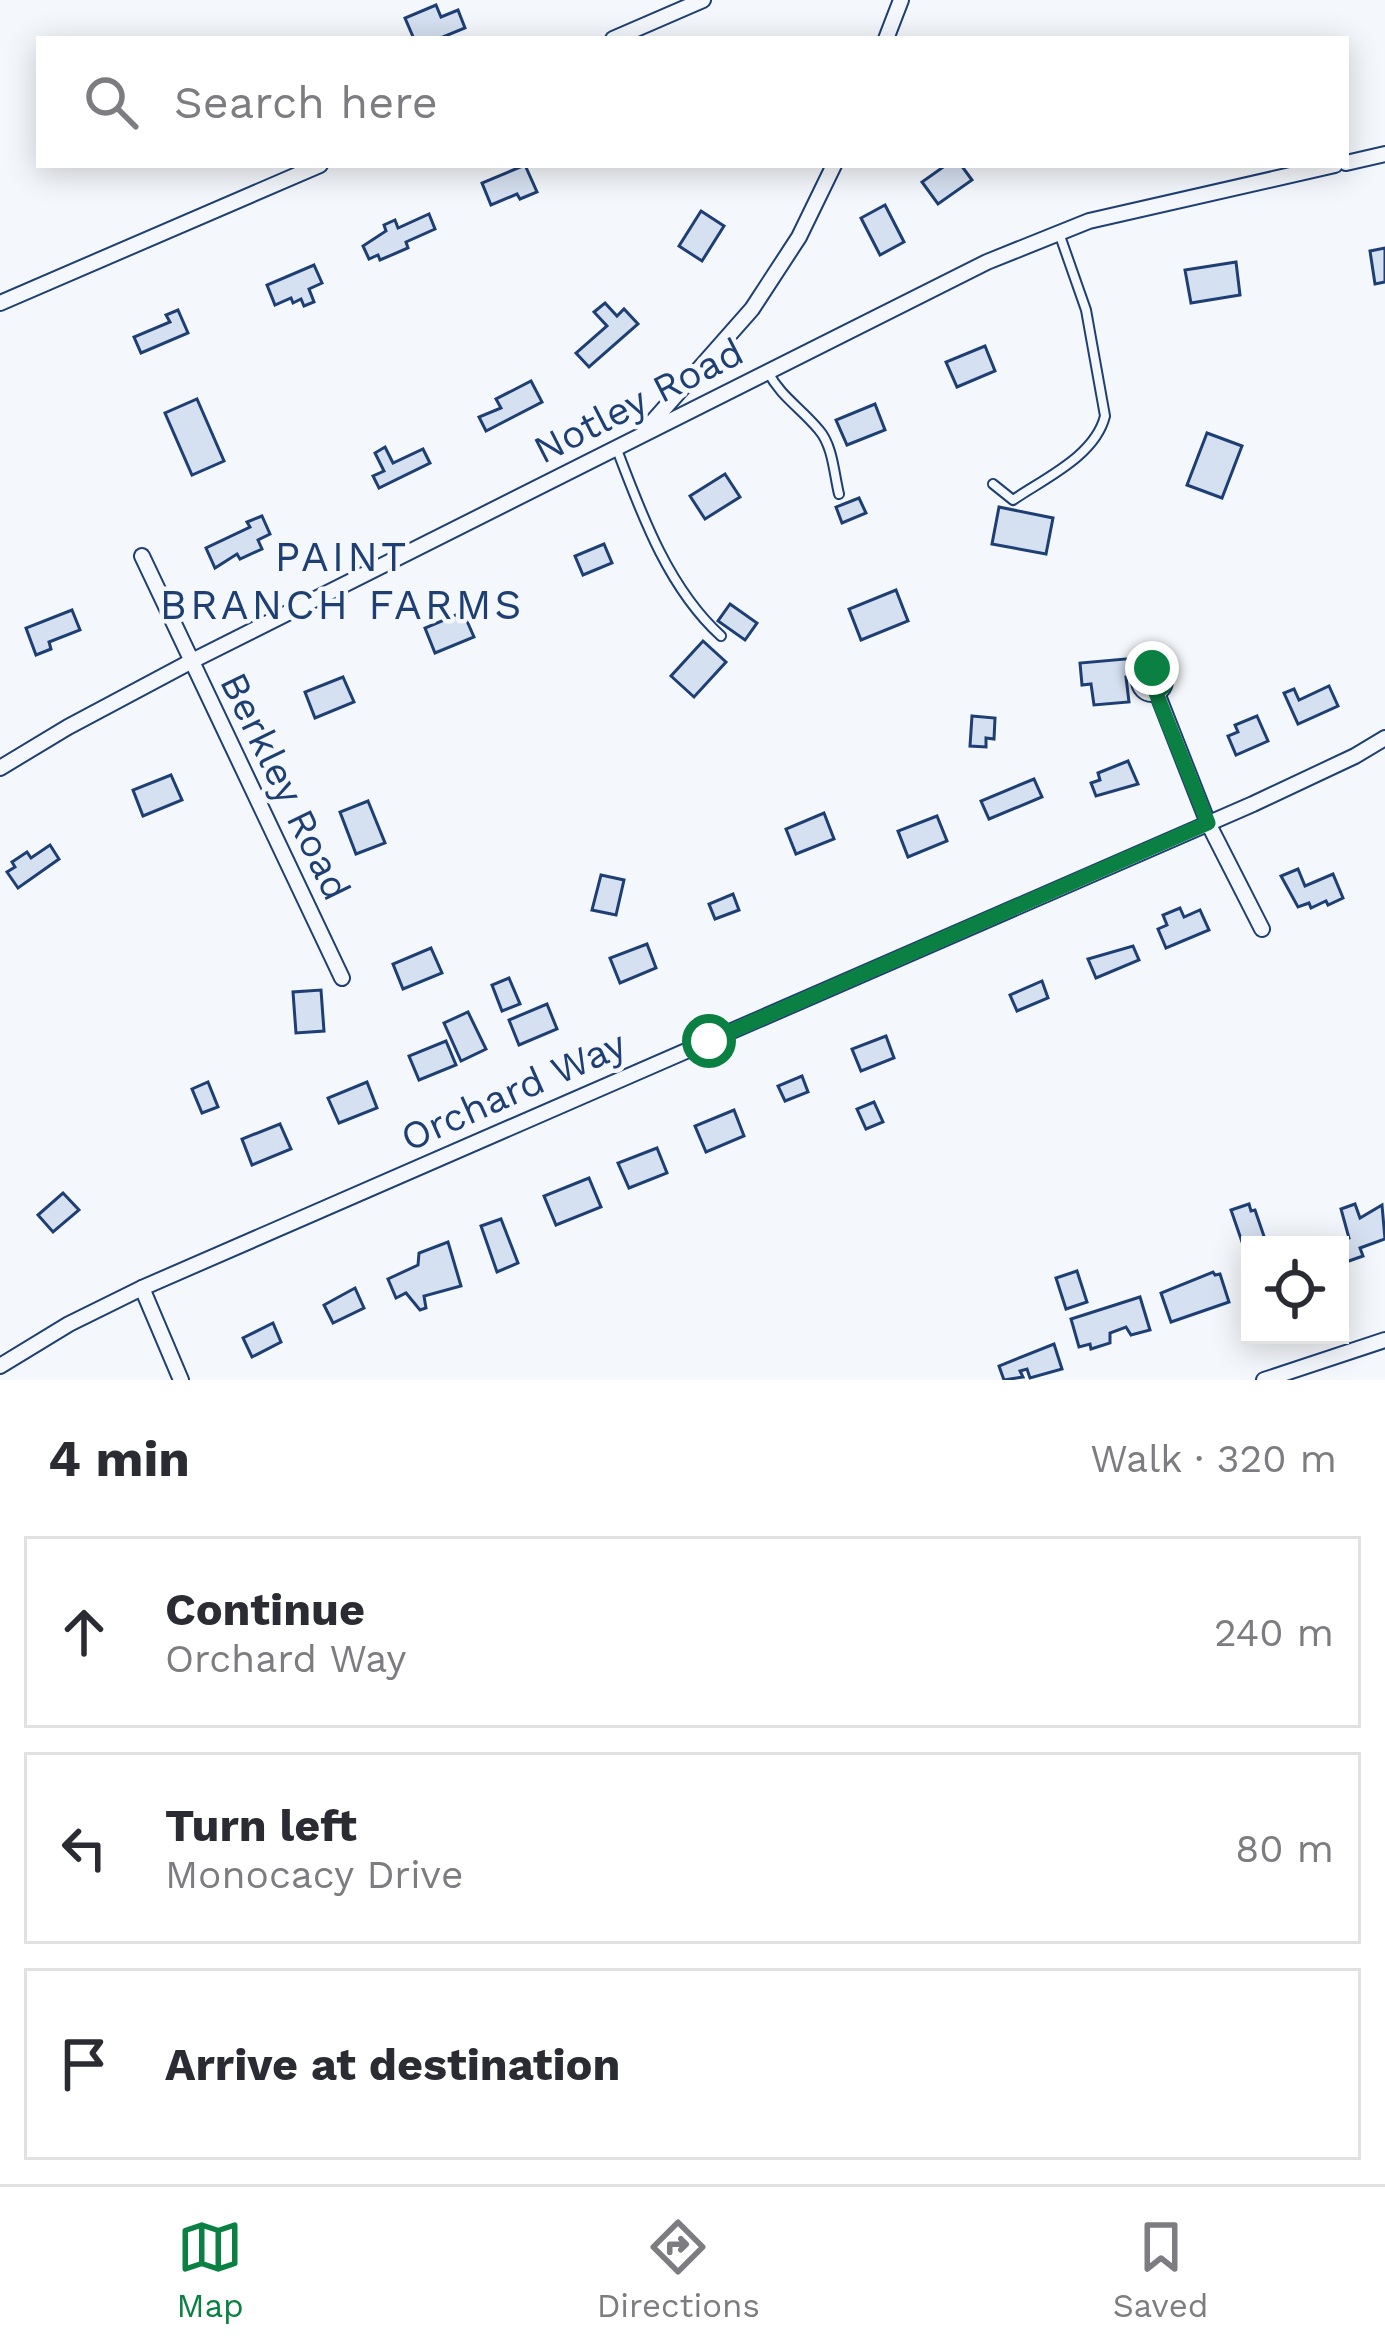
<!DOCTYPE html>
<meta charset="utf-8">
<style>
:root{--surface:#fff;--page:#f7f7f7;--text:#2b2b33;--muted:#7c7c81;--line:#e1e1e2;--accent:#0b8043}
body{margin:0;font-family:"Work Sans",sans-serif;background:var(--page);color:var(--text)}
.controls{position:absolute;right:36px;bottom:36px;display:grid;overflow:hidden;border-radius:0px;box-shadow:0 6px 30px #0003}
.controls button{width:108px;height:108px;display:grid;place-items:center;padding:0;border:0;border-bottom:3px solid var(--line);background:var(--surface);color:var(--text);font:60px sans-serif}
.stop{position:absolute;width:36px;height:36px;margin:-27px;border:9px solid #0b8043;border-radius:50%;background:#fff}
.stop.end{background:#0b8043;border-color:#fff;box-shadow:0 3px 12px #0008}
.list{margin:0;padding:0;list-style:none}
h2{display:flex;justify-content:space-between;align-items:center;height:156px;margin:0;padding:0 48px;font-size:51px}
h2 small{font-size:39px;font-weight:400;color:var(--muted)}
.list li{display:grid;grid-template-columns:78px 1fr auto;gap:36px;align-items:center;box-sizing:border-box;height:192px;margin:0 24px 24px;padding:0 24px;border:3px solid var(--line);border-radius:0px}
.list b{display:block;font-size:45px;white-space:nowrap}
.list p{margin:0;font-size:39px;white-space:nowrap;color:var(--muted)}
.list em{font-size:39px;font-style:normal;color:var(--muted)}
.icon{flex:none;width:66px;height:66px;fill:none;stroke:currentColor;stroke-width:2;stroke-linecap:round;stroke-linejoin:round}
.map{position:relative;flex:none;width:1385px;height:1380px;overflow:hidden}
.search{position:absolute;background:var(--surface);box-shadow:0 6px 30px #0003;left:36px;right:36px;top:36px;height:132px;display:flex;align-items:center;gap:30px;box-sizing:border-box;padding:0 42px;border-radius:0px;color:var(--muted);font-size:45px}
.sheet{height:804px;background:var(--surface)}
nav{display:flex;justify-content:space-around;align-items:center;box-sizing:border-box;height:168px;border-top:3px solid var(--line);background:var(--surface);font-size:33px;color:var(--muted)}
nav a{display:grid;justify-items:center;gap:6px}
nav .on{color:var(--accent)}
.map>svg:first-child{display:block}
.building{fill:#d5e0f0;stroke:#1d3f73;stroke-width:3}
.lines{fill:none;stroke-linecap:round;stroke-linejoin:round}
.service-casing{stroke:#1d3f73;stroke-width:12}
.minor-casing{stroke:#1d3f73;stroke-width:18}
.service{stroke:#f4f7fb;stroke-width:8}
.minor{stroke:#f4f7fb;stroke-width:14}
.route{stroke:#0b8043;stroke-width:15}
.labels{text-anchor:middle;stroke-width:9;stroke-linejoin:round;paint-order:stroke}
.street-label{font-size:39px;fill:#1d3f73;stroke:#f4f7fb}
.neighbourhood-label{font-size:42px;letter-spacing:3px;fill:#1d3f73;stroke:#f4f7fb}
</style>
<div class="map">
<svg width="1385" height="1380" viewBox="0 0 1385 1380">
<rect width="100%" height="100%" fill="#f4f7fb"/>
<g class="building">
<path d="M436,5L441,17L458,10L465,28L438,39H414L405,18Z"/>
<path d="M525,165L537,192L520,199L517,194L491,205L482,183Z"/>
<path d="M946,165H961L972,180L938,204L922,182Z"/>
<path d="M885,205L904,242L880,255L861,218Z"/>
<path d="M701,211L724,226L702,261L679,246Z"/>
<path d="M429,214L435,229L406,242L408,248L380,260L378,255L369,259L363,246L386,231L384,225L395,220L398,228Z"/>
<path d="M1385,248V282L1375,284L1370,251Z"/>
<path d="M1236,262L1240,295L1191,303L1185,270Z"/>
<path d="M314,265L322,283L309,289L314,302L304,306L301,299L293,303L291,298L275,305L267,285Z"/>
<path d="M605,303L617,316L624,309L638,324L589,367L576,353L607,326L594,312Z"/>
<path d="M178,310L188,333L141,353L134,337L170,322L166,315Z"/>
<path d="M985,346L995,371L957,387L946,362Z"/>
<path d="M531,381L542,402L486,431L479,417L501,408L496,399Z"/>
<path d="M197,399L224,461L192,475L165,413Z"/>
<path d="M875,404L885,430L847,445L836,420Z"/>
<path d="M1207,433L1242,446L1222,498L1187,485Z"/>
<path d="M385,447L393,463L423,449L430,463L379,488L373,476L384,471L375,453Z"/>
<path d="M725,474L740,497L705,519L690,496Z"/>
<path d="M859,498L866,513L842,523L836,507Z"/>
<path d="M999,507L1053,518L1046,554L992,544Z"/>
<path d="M262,516L270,534L258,540L262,549L240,559L237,554L215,568L206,548L250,527L247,522Z"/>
<path d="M604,544L612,563L583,575L575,556Z"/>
<path d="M896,590L908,621L861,640L849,609Z"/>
<path d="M730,604L757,623L745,640L718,621Z"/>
<path d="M72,610L80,630L49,642L51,649L36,655L26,628Z"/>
<path d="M463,612L474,637L435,653L425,628Z"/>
<path d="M703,641L726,662L694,697L671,676Z"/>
<path d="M1136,658L1138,676L1126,677L1129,702L1094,705L1091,684L1082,685L1080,663Z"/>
<path d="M343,677L354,702L315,718L305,692Z"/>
<path d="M1329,686L1338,706L1298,724L1284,693L1294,689L1299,700Z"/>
<path d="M972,716L995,718L994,739L986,738V747L970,746Z"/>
<path d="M1257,716L1268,741L1236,755L1228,736L1238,732L1235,725Z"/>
<path d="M1128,761L1138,784L1096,796L1091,783L1100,780L1098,773Z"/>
<path d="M171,775L182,800L143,816L133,790Z"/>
<path d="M1034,779L1042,797L989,819L981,801Z"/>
<path d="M368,801L385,843L356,854L340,812Z"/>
<path d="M824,813L834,839L796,854L786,829Z"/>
<path d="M937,816L947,841L908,857L898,831Z"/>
<path d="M50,845L59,859L18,888L7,872L15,867L12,862L27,852L31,858Z"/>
<path d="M1298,869L1305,886L1333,874L1343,898L1328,905L1326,901L1311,908L1309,903L1298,907L1281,876Z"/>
<path d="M601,875L624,880L616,915L592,910Z"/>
<path d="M733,894L739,910L715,919L709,904Z"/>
<path d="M1180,908L1184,917L1200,910L1209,930L1166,948L1158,929L1167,925L1163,915Z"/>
<path d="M647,944L656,968L620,983L610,958Z"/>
<path d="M1133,946L1139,960L1096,978L1088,959Z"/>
<path d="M431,948L442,973L403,989L393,964Z"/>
<path d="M509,978L520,1004L502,1011L492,985Z"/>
<path d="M1042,981L1048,998L1017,1011L1010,995Z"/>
<path d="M321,990L324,1031L296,1033L293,992Z"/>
<path d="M547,1004L557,1029L519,1045L509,1020Z"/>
<path d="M468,1012L486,1049L461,1061L444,1023Z"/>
<path d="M886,1036L894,1058L861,1071L852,1049Z"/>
<path d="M446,1041L456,1065L419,1080L409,1056Z"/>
<path d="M802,1076L808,1092L785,1101L778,1086Z"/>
<path d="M208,1082L218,1107L202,1113L192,1089Z"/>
<path d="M367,1082L377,1108L339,1123L328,1098Z"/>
<path d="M874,1102L883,1122L866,1129L857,1109Z"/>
<path d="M734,1110L744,1136L706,1152L695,1126Z"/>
<path d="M280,1124L291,1149L252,1165L242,1139Z"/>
<path d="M657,1148L667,1173L629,1188L618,1163Z"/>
<path d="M589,1178L601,1207L556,1225L544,1196Z"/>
<path d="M63,1193L79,1210L53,1232L38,1215Z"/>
<path d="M1249,1204L1251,1211L1255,1210L1267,1245H1250V1265L1231,1210Z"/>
<path d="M1355,1204L1360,1218L1382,1205L1385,1239L1360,1248L1363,1256L1346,1262L1339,1242L1349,1238L1341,1209Z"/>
<path d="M501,1219L518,1263L497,1272L481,1226Z"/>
<path d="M448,1242L461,1286L424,1296L426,1308L420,1310L406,1293L396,1298L388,1279L418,1265L419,1253Z"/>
<path d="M1077,1271L1087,1302L1066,1309L1056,1278Z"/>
<path d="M1213,1272L1215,1275L1220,1274L1229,1302L1171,1322L1161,1293Z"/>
<path d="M355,1288L364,1308L333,1323L324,1305Z"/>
<path d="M1140,1297L1150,1330L1131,1335L1126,1327L1110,1333V1343L1091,1349L1090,1344L1079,1347L1071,1319Z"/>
<path d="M273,1323L281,1342L252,1357L243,1338Z"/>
<path d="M1054,1344L1062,1369L1030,1378L1027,1369L1020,1371L1023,1377L1004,1380L999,1366Z"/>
</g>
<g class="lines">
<defs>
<g id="service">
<path d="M768,372C781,397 801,408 819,430C833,446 834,474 839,494"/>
<path d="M616,447C641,513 668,588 721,636"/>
<path d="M993,484L1013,500C1045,478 1095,456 1105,416L1086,310L1059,233"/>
</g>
<g id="minor">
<path d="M613,39L703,0"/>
<path d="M886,39L901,0"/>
<path d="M1346,163L1385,154"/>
<path d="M0,303L320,165"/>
<path d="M647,428L752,309L799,237L834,165"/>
<path d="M142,556L342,978"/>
<circle cx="1152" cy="681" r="13"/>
<path d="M1157,693L1208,823L1262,929"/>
<path d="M0,768L68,727L190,662L987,262L1089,221L1335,165"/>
<path d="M142,1288L181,1380"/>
<path d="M0,1366L69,1324L142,1288L1253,804L1355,756L1385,738"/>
<path d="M1264,1380L1385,1340"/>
</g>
</defs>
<use href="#service" class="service-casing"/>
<use href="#minor" class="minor-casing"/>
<use href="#service" class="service"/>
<use href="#minor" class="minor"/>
</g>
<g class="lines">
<path class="route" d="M709,1041L1208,823L1156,693L1164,686V676L1152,668"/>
</g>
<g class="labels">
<g class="street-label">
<text transform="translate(638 400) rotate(-27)" y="14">Notley Road</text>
<text transform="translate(286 786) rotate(64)" y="14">Berkley Road</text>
<text transform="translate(513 1090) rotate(-24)" y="14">Orchard Way</text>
</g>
<g class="neighbourhood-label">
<text x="342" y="571">PAINT<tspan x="342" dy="48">BRANCH FARMS</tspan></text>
</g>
</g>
</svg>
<div class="controls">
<button><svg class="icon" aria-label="locate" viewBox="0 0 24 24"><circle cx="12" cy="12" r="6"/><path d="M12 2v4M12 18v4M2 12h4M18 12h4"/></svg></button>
</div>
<div class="stop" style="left:709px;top:1041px"></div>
<div class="stop end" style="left:1152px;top:668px"></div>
<div class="search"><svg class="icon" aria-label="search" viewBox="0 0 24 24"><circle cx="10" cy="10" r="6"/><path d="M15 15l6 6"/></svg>Search here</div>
</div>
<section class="sheet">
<h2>4 min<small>Walk · 320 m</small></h2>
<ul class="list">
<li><svg class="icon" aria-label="ahead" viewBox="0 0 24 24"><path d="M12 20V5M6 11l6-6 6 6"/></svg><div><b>Continue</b><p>Orchard Way</p></div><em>240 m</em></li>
<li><svg class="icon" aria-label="left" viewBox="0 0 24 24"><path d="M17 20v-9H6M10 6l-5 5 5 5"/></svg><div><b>Turn left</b><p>Monocacy Drive</p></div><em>80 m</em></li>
<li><svg class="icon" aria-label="arrive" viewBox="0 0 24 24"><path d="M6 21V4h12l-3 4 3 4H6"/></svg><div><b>Arrive at destination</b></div></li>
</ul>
</section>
<nav>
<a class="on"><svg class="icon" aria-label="map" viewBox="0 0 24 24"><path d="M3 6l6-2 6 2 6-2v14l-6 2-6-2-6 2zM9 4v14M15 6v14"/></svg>Map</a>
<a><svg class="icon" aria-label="directions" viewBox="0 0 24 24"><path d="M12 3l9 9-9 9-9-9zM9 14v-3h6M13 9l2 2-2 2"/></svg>Directions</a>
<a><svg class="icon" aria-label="saved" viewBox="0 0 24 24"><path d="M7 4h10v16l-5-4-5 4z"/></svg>Saved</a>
</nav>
